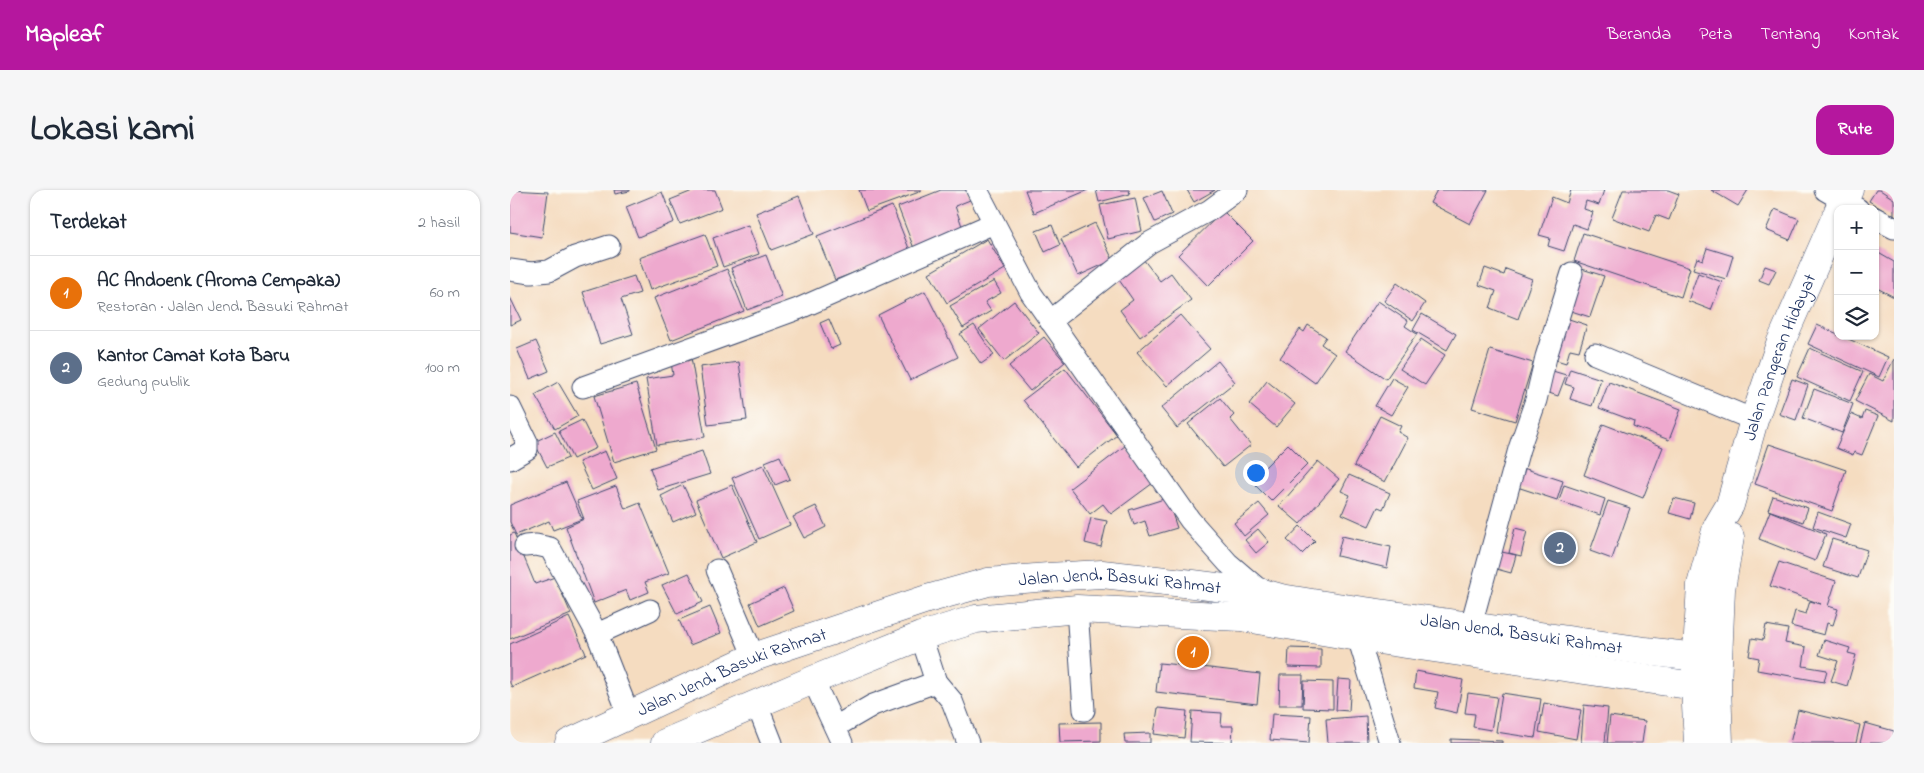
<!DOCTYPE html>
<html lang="id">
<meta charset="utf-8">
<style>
:root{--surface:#fff;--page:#f6f6f7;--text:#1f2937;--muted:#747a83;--line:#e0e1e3;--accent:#b5179e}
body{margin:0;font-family:"Indie Flower",sans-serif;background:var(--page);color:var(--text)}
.controls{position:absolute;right:15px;top:15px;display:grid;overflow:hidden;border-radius:10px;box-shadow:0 1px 4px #0004}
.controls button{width:45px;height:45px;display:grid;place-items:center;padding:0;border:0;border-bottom:1px solid var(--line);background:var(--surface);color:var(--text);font:25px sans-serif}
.you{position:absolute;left:745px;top:282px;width:18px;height:18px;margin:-12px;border:4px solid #fff;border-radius:50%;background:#1a73e8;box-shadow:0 0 0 8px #1a73e833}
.badge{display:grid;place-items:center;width:32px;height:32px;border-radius:50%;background:var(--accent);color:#fff;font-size:16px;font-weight:700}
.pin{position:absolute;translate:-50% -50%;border:2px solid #fff;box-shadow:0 1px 5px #0006}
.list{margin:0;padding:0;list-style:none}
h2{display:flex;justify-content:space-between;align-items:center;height:65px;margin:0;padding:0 20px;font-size:21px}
h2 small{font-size:16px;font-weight:400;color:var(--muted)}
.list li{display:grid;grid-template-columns:32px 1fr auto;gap:15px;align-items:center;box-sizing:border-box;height:75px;padding:0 20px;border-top:1px solid var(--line)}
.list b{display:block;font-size:19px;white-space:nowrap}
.list p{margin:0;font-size:16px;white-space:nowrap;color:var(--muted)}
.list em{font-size:16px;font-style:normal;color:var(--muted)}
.icon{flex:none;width:28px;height:28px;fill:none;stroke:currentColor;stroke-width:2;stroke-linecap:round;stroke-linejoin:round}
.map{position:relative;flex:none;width:1384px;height:553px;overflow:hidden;border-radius:15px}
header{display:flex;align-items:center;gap:30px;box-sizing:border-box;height:70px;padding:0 25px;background:var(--accent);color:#fff}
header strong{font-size:24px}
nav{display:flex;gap:28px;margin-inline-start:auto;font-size:18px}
.intro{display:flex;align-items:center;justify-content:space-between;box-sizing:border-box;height:120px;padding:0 30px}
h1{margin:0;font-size:35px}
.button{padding:12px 22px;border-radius:15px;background:var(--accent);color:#fff;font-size:18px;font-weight:700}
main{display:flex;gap:30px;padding:0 30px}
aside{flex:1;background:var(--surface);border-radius:15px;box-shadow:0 1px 4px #0004}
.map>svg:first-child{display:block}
.building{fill:#eea9ce}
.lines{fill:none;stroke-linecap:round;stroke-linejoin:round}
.minor-casing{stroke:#3c496d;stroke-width:23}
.major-casing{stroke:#3c496d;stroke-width:29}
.highway-casing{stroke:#3c496d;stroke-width:29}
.minor{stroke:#fff;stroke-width:21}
.major{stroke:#fff;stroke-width:28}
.highway{stroke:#fff;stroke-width:28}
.labels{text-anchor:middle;stroke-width:4;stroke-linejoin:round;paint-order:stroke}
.street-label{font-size:18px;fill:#1b2f5e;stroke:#fdfcf7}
</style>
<header>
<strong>Mapleaf</strong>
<nav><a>Beranda</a><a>Peta</a><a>Tentang</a><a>Kontak</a></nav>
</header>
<div class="intro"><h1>Lokasi kami</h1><a class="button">Rute</a></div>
<main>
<aside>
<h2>Terdekat<small>2 hasil</small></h2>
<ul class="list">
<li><span class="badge" style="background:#e8710a">1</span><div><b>AC Andoenk (Aroma Cempaka)</b><p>Restoran · Jalan Jend. Basuki Rahmat</p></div><em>60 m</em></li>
<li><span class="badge" style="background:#5c6f8a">2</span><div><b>Kantor Camat Kota Baru</b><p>Gedung publik</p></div><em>100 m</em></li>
</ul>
</aside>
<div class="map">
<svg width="1384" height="553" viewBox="0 0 1384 553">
<rect width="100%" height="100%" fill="#fdfcf7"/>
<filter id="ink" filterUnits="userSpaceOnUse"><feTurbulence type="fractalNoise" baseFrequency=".02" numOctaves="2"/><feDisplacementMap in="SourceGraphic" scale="10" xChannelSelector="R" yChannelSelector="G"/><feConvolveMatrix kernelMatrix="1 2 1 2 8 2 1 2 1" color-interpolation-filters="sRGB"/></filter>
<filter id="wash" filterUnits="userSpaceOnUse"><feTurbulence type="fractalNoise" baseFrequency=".0096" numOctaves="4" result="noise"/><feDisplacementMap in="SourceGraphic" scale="20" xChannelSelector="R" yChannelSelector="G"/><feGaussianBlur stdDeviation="1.12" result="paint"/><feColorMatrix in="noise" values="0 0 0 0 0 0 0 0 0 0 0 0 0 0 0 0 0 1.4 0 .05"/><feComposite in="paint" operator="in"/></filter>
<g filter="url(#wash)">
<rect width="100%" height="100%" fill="#f5dcc0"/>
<g id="blocks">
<g class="building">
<path d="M0,0L38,2L32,47L0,42Z"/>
<path d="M104,0H120V1L105,4Z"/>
<path d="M185,0H205L212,18L170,34L160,10Z"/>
<path d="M349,0H412V1L357,21Z"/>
<path d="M431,0H456L460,10L445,16L454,42L405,61L388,17Z"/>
<path d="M515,0H578L524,23Z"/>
<path d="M586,0H619L620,4L589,12Z"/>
<path d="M677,0H705L684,12Z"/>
<path d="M927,0H978L960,34L920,13Z"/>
<path d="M1061,0H1094L1089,15L1076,11L1074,19L1083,22L1077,39L1063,34L1054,61L1038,56L1040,48L1029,45L1042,7L1057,13Z"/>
<path d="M1113,0H1158L1169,4L1159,30L1146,25L1139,42L1102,28Z"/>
<path d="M1201,0H1238L1228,16Z"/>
<path d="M1366,0H1370L1384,9V27L1359,11Z"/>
<path d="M652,1L662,24L645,32L634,8Z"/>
<path d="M152,2L164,32L128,47L116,17Z"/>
<path d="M289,6L304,44L261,60L246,23Z"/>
<path d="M625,8L632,41L598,49L590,15Z"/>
<path d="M382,16L400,61L325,90L307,46Z"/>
<path d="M1265,19L1289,29L1280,50L1256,40Z"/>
<path d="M713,21L743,51L698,96L668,65Z"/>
<path d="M585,33L603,70L568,86L551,49Z"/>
<path d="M238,35L249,64L213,77L203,48Z"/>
<path d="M542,35L550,55L535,62L526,41Z"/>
<path d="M1073,43L1180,78L1171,107L1064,71Z"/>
<path d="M195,44L207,76L140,100L129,68Z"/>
<path d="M477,49L495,79L437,113L419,83Z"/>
<path d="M1197,58L1223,66L1216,89L1183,79L1187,68L1193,70Z"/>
<path d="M1365,61L1384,72V107L1365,97Z"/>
<path d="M256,65L272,107L237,120L221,78Z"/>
<path d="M633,69L650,91L661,83L681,110L630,147L610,120L623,110L607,87Z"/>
<path d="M1255,76L1266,80L1259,94L1249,90Z"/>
<path d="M975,78L994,85L996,79L1022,89L1008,129L980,118L986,101L969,95Z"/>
<path d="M217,79L234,121L161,150L144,108Z"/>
<path d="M1072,79L1094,86L1080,127L1058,120Z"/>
<path d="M1188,83L1212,92L1201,120L1178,111Z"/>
<path d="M124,86L130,103L111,109L123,144L90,154L73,102Z"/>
<path d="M484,91L491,103L475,112L481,121L453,138L440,116Z"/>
<path d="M887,93L915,113L903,131L874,111Z"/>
<path d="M415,101L448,167L400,190L368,125Z"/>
<path d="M0,107L11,130L0,135Z"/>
<path d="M504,111L529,143L494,171L469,139Z"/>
<path d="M868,111L898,131L895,136L907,144L876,189L835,161Z"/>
<path d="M912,124L946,144L937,160L903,140Z"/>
<path d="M670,125L700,159L657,196L627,162Z"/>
<path d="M1056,128L1077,135L1069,161L1060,159L1056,173L1043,169Z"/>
<path d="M319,129L330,155L321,159L310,133Z"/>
<path d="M464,135L484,165L471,174L450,144Z"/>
<path d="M798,135L816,147L811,154L825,164L805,193L770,168L790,139L794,142Z"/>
<path d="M1307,135L1328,144V146H1332L1378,167L1369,187L1298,154Z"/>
<path d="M534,147L555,172L520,201L499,176Z"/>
<path d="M911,149L935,165L915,195L890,179Z"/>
<path d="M26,151L39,181L20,189L7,159Z"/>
<path d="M1300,158L1353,182L1340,211L1287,187Z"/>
<path d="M980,160L1023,173L1005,231L962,218Z"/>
<path d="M181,168L195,247L147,255L136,189L163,185L161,172Z"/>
<path d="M1384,169V231L1345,211L1359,184L1373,191Z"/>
<path d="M708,171L725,192L667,238L651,218Z"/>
<path d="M229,172L237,230L198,235L190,177Z"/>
<path d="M555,178L607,245L566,277L513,210Z"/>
<path d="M1036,179L1056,185L1048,206L1030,200Z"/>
<path d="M1060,179L1091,189L1082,216L1060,209L1064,197L1055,194Z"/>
<path d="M882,188L898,197L881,225L865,216Z"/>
<path d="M1282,189L1298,195L1286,230L1269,224Z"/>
<path d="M757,191L785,214L766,237L739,214Z"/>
<path d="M48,192L68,226L45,239L25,205Z"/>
<path d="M1099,192L1171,219L1159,250L1123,236L1124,231L1089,218Z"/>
<path d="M126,194L146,259L104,272L84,206Z"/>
<path d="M1304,199L1343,214L1332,243L1293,228Z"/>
<path d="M710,208L724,225L720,229L741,255L713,277L678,234Z"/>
<path d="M1355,221L1368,226L1352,265L1344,262L1343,265L1326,258L1341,224L1352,229Z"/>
<path d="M870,226L891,236L888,242L898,248L875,292L844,276Z"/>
<path d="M72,230L86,258L63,269L49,241Z"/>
<path d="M1093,234L1153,257L1133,308L1074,285Z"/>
<path d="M45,242L58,268L37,277L24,252Z"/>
<path d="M778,254L798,274L761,311L741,291Z"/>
<path d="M1259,254L1336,280L1322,321L1245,294Z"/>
<path d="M615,256L643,293L601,324L593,314L580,324L560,298Z"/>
<path d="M95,261L107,289L82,300L69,272Z"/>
<path d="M192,261L200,284L148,300L140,278Z"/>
<path d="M270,266L280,289L265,295L255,272Z"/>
<path d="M808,271L829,289L790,334L769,316Z"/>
<path d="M253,275L280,335L249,349L222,288Z"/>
<path d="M1007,276L1053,291L1047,310L1001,295Z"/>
<path d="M839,285L880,303L873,319L868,317L859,336L832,324L840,305L831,301Z"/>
<path d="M56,292L72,329L43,340L39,331L6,345L0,332V315Z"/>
<path d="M173,295L186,322L163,332L151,306Z"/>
<path d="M222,295L247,352L211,368L186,310Z"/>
<path d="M1054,295L1095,309L1090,325L1049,311Z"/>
<path d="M106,296L115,319L130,313L159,383L135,392L139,402L120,410L116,400L84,413L56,337L74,329L67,311Z"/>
<path d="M1263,306L1298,318L1293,332L1258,320Z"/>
<path d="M657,308L667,338L640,346L635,331L624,335L619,320Z"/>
<path d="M1164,308L1184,313L1180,329L1159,323Z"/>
<path d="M1098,311L1120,318L1102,369L1080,361Z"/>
<path d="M749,313L759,325L734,346L724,333Z"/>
<path d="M306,316L316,337L294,348L283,327Z"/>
<path d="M1260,321L1316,344L1305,371L1249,349Z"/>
<path d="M1308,322L1341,334L1336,348L1303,337Z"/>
<path d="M581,328L597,331L591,357L575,353Z"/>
<path d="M790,336L805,351L792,364L777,350Z"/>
<path d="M1005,338L1017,341L1011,366L999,363Z"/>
<path d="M748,339L759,352L746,363L735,350Z"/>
<path d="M4,343L25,394L45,387L61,424L0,449V345Z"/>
<path d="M832,346L881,357L877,378L827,366Z"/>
<path d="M1322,349L1357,360L1348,388L1313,377Z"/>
<path d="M987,361L1006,365L1001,383L983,378Z"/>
<path d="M1269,372L1326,391L1318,416L1328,419L1323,435L1317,433L1314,445L1281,436L1285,421L1296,424L1300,411L1311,414L1260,396Z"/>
<path d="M179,383L193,412L167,424L152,395Z"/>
<path d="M274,398L284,421L250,436L240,413Z"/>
<path d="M200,417L211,443L180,455L169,430Z"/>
<path d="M59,427L76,464L2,497L0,493V454Z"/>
<path d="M1256,435L1278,439L1275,453L1296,457L1293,476L1317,480L1314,492L1247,480L1249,468L1239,466L1242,448L1253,450Z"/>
<path d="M1314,450L1340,458L1338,463L1346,465L1337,496L1321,491L1328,471L1309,465Z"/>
<path d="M672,455L695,457L692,477L750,484L747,514L646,502L649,473L670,475Z"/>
<path d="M779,458L811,459V478L778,477Z"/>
<path d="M906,481L953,490L947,523L925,518L928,502L904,498Z"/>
<path d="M770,485H793L792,515H769Z"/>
<path d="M828,489L841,490L839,521L826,520Z"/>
<path d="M794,491L823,492V519L793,518Z"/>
<path d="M958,503L987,507L981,540L963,537L965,524L955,523Z"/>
<path d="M992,503L1031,509L1025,548L986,542Z"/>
<path d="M1034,513L1071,520L1066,549L1029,542Z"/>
<path d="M1074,515L1098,518L1095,553H1071Z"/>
<path d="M648,518L677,521L674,548L644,544Z"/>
<path d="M1288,520L1350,535L1346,553H1280Z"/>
<path d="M682,521L712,523L711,536H723L722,553L680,552Z"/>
<path d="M762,524L801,526L799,553L760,550Z"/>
<path d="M856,526L857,553H818L816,529Z"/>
<path d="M1100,526L1135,531L1132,553H1097Z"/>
<path d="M591,532V551L550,552L549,533Z"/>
<path d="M1355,533L1384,541V553H1350Z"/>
<path d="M640,543V553H615L614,544Z"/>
<path d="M941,549L992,551V553H941Z"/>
</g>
</g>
</g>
<g filter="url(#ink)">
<use href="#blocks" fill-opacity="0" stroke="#3c496d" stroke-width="1"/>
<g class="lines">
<defs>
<g id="minor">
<path d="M467,0L521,103L680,330L718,373L753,403"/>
<path d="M1315,0L1348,19"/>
<path d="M1365,28L1384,38"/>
<path d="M0,80L21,83L39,81L65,67L99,56"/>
<path d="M540,131L639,53L700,20L727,0"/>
<path d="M1085,164L1244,230"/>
<path d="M73,197L288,119L484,33"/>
<path d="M0,217L17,252V259L0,269"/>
<path d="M15,356L26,355L40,358L87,444L119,525"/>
<path d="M207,380L244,467"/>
<path d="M567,419L574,520"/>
<path d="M961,435L1009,259L1026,210L1036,167L1062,83"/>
<path d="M87,444L140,420"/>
<path d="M411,446L426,492L442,511L458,553"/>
<path d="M848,447L880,553"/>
<path d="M303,490L332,553"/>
<path d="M247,515L262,553"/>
<path d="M325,537L363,515L426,492"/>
</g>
<g id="major">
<path id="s1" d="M59,553L244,467L417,409L478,392L538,387L592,384L683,394L753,403L771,408L827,417L1135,461L1186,467"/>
<path d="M155,553L303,490L411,446L466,429L567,419L731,427L848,447L1185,496"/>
</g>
<g id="highway">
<path d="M1329,19L1339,0"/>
<path id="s2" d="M1188,553L1185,496L1191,395L1207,337L1220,315L1244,230L1270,154L1328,22"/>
<path d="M1209,553L1207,496L1211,399L1220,347"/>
</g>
</defs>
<use href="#minor" class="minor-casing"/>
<use href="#major" class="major-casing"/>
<use href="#highway" class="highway-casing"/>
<use href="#minor" class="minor"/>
<use href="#major" class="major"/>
<use href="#highway" class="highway"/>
</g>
</g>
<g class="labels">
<g class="street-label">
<text dy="6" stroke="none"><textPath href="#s2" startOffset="400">Jalan Pangeran Hidayat</textPath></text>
<text dy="6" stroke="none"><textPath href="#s1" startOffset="582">Jalan Jend. Basuki Rahmat</textPath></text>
<text dy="6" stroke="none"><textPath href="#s1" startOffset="988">Jalan Jend. Basuki Rahmat</textPath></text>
<text dy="6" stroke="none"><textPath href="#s1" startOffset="178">Jalan Jend. Basuki Rahmat</textPath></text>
</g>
</g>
</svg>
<div class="controls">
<button>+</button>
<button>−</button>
<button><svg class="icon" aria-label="layers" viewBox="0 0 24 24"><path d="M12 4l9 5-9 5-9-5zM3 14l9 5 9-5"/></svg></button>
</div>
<div class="you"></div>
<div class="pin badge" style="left:683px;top:462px;background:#e8710a">1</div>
<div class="pin badge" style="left:1050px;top:358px;background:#5c6f8a">2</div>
</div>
</main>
